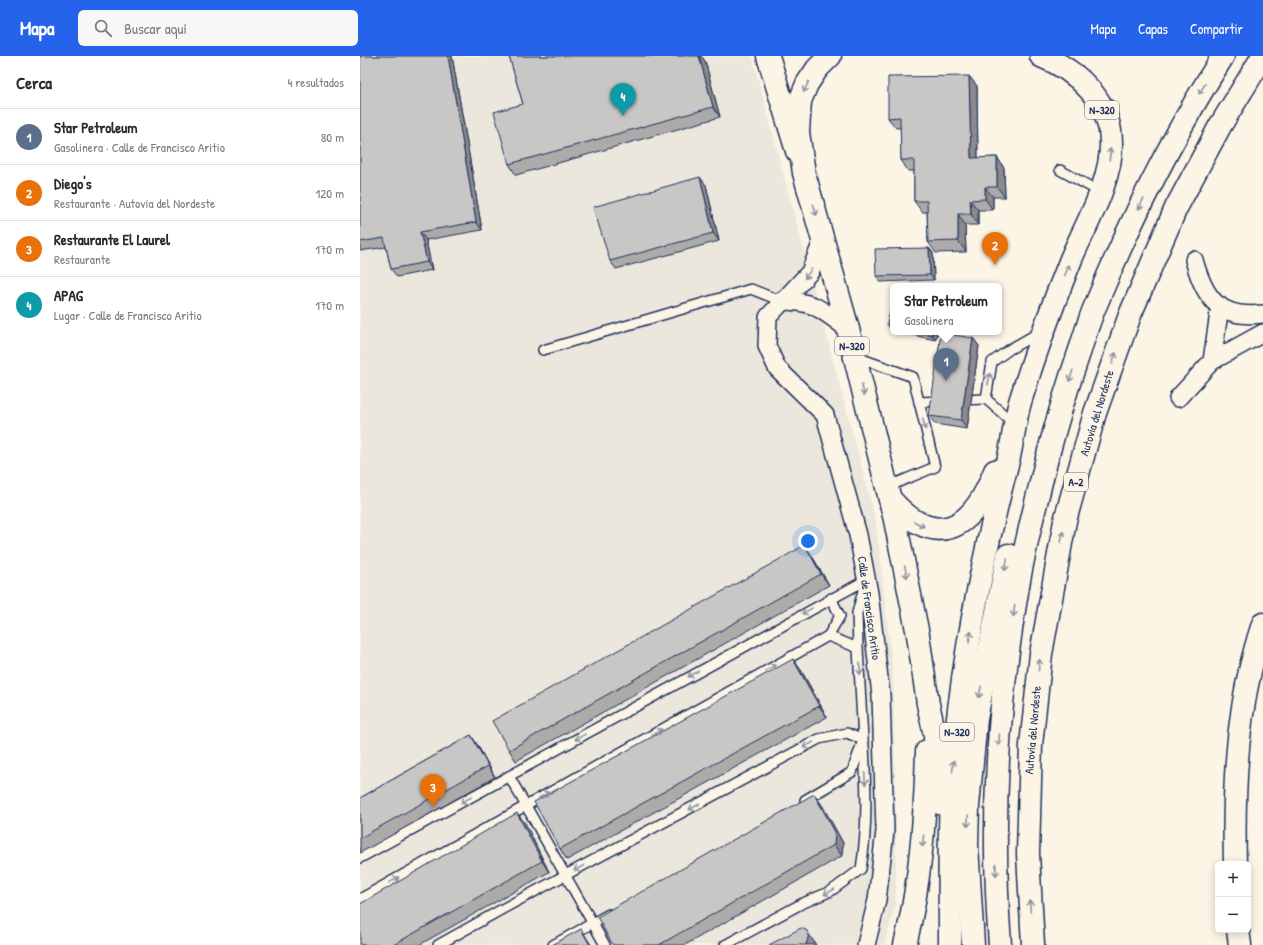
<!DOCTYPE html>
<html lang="es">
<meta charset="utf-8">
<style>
:root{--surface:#fff;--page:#f7f7f7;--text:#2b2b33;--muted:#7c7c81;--line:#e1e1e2;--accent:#2563eb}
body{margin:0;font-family:"Patrick Hand",sans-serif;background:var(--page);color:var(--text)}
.controls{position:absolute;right:12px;bottom:12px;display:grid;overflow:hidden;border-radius:6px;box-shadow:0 2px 10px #0003}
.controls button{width:36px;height:36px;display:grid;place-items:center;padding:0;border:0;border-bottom:1px solid var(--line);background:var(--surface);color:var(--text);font:20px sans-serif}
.you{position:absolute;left:448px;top:485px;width:14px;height:14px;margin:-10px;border:3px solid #fff;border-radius:50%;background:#1a73e8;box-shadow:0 0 0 6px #1a73e833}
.badge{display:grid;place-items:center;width:26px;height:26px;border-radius:50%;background:var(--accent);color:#fff;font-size:13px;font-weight:700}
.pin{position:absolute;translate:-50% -33px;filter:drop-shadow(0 1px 2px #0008)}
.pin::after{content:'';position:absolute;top:21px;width:14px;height:12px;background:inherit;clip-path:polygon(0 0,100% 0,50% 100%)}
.popup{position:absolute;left:530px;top:227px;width:112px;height:52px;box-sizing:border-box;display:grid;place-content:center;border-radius:6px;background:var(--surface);filter:drop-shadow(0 1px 3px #0005);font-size:13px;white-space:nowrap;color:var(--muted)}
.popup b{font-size:15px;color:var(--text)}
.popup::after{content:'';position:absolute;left:50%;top:100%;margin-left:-8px;border:8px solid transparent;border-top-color:var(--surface)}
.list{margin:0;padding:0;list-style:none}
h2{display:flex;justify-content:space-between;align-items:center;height:52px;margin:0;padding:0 16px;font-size:17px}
h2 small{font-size:13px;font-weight:400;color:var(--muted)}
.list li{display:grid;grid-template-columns:26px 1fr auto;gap:12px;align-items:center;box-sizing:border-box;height:56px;padding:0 16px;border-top:1px solid var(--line)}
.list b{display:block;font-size:15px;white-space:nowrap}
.list p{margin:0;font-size:13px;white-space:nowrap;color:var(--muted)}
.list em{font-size:13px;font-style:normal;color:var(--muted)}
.icon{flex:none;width:22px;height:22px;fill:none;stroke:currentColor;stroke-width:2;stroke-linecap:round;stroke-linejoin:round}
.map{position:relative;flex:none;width:903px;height:889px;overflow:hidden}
header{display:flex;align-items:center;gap:24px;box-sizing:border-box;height:56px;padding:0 20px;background:var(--accent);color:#fff}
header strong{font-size:19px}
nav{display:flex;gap:22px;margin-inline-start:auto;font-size:14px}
.search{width:280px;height:36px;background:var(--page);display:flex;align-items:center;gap:10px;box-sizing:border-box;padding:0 14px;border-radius:6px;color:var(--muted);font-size:15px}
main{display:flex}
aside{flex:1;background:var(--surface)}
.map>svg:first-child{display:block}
.built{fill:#ece7dc}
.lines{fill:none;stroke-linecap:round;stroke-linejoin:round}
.service-casing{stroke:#1b2f5e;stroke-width:12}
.minor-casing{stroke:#1b2f5e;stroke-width:20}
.tertiary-casing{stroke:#1b2f5e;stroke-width:25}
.secondary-casing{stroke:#1b2f5e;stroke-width:25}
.trunk-casing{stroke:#1b2f5e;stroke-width:25}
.motorway-casing{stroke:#1b2f5e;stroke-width:25}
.service{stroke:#fcf5e5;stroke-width:9}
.minor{stroke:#fcf5e5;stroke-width:17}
.tertiary{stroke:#fcf5e5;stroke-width:22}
.secondary{stroke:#fcf5e5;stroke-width:22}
.trunk{stroke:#fcf5e5;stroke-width:22}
.motorway{stroke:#fcf5e5;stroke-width:22}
.wall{fill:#acabaa;stroke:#1b2f5e}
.shaded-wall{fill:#8c8b8b;stroke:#1b2f5e}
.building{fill:#c8c7c6;stroke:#1b2f5e}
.oneway{stroke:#8c92a2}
.labels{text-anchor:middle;stroke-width:3.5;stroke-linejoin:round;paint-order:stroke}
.shield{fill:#fcf5e5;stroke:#5e6a86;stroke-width:1}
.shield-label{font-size:11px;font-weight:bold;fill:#1b2f5e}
.street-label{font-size:12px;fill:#1b2f5e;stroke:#fcf5e5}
</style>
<header>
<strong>Mapa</strong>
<div class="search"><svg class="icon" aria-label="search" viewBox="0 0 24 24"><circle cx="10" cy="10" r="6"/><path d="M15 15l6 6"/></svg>Buscar aquí</div>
<nav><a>Mapa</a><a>Capas</a><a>Compartir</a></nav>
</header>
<main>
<aside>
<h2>Cerca<small>4 resultados</small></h2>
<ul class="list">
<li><span class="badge" style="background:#5c6f8a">1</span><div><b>Star Petroleum</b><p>Gasolinera · Calle de Francisco Aritio</p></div><em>80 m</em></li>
<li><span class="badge" style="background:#e8710a">2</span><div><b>Diego's</b><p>Restaurante · Autovía del Nordeste</p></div><em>120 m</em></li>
<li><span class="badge" style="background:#e8710a">3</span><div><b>Restaurante El Laurel</b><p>Restaurante</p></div><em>170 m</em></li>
<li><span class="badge" style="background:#0f9aa8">4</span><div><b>APAG</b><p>Lugar · Calle de Francisco Aritio</p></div><em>170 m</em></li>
</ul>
</aside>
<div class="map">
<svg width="903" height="889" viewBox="0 0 903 889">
<rect width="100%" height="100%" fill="#fcf5e5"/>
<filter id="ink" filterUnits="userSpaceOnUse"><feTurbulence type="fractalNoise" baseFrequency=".025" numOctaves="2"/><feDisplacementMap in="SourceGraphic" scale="8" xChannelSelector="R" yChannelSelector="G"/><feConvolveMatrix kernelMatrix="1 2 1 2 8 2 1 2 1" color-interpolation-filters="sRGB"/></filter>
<g filter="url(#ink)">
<path class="built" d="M0,0H392L516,465L533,615L536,750V849L524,889H0Z"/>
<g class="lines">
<defs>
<g id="service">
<path d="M700,114L740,136"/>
<path d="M183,294L391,233L421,245"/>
<path d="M496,301L553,321L575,411L527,431"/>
<path d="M599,344L626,343"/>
<path d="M559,346L582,345"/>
<path d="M650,364L626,343L632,306L650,293L680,276"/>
<path d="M498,592L497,557L504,531"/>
<path d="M149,720L245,889"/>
<path d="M445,744L492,716L503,684"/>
<path d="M0,802L506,524"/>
<path d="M0,843L468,580L480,560L471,542"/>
<path d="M78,889L146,851L459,683L487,677L503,684L498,592L468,580"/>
<path d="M193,889L249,858"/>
<path d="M365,889L441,848L471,835L501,813C508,771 506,731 504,689"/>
</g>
<g id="minor">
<path d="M463,183L450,216L408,261L407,290L417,312L465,359L498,479L509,537L521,639L525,775L517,844L506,889"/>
<path d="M834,204C845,244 860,263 903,258"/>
<path d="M421,245C456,245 461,254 488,273"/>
<path d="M852,305L860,250"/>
<path d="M818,342L852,305L903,277"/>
</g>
<g id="tertiary">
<path d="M875,808C873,727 877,646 903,568"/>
<path d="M878,874L880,889"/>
<path d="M545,889C561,824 565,762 567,695"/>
</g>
<path id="secondary" d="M408,0L437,95"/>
<g id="trunk">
<path d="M470,0L457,13L447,28L440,45L438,76L444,117L488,273L535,464L558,579L568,648L575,679L578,747"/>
<path d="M530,443C577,496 613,473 635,415"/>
<path d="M590,889C590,831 588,772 593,714C601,608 622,503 649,401C653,383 655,364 660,346C675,297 692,250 711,203C726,168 752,125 751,87C751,46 717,14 681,0"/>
</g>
<g id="motorway">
<path d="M613,889L607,789L608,750L616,663L648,499"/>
<path d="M640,889C631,769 637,648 658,530C665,488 676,447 686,406C696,368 707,331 720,294C725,278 730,261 737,246C772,161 814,78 863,0"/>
<path d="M673,889L668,798L671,689L681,598L705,465L735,357L770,259L816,152L860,70L903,0"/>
</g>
</defs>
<use href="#service" class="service-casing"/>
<use href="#minor" class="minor-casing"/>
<use href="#tertiary" class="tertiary-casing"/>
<use href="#secondary" class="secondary-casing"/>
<use href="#trunk" class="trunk-casing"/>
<use href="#motorway" class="motorway-casing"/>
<use href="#service" class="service"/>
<use href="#minor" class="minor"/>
<use href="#tertiary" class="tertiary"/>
<use href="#secondary" class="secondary"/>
<use href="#trunk" class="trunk"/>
<use href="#motorway" class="motorway"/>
</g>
<g class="wall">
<path d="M0,0H92L122,174L66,184L72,214L37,221L31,213L26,191L0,195Z"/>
<path d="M149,0H341L345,5L360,61L156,119L149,108L163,48Z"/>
<path d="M609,20L617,30L618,102L637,101L644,112L645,141H633V154H618V169H605L606,196L576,197L568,186L567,156H562L554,145V115H548L541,104V72H536L528,62Z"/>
<path d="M346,129L359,185L256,213L250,205Z"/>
<path d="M569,192L573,197L574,224L520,226L516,220Z"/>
<path d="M533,253V274H531L527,268Z"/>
<path d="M540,276H578L575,284Z"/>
<path d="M613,282L619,290L607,373L575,368L569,360Z"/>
<path d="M452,500L469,529L156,705L149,694Z"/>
<path d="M441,614L467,661L207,804L200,793Z"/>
<path d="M111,679L118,690L135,721L0,797V742Z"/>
<path d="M454,738L462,749L483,787L482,800L325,889H253Z"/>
<path d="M165,767L189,816L59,889H0Z"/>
</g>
<g class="shaded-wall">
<path d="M88,0H92L122,174L116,166Z"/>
<path d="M339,0H341L345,5L360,61L353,51Z"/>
<path d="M609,20L617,30L618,112L611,102Z"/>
<path d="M637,101L644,112L645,141L637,131Z"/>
<path d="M340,121L346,129L359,185L353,177Z"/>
<path d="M625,131L633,141V154L625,143Z"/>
<path d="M610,144L618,154V169L611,158Z"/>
<path d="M598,158L605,169L606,196L598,185Z"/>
<path d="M60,176L66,184L72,214L67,206Z"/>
<path d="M569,192L573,197L574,224L570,219Z"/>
<path d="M572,276H578L575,284L572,279Z"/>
<path d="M613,282L619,290L607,373L601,364Z"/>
<path d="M445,489L452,500L469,529L461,518Z"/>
<path d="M433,603L441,614L467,661L459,650Z"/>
<path d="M111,679L118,690L135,721L128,710Z"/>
<path d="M454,738L462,749L483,787L482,800L474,789Z"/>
<path d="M157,757L165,767L189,816L182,805Z"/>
<path d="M221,873L228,884L231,889H230Z"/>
<path d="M446,874L453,884L456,889H446Z"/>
</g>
<g class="building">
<path d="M0,0H88L116,166L60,176L67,206L31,213L24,182L0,186Z"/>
<path d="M149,0H339L353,51L149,108L134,56L163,48Z"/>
<path d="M609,20L611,102L637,101V131H625V143L610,144L611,158H598V185L568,186L567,145H554V104H541L540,61L528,62V21Z"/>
<path d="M340,121L353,177L250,205L233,151Z"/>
<path d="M569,192L570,219L516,220L515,193Z"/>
<path d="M531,252L533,253V270L527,268Z"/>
<path d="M559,276H572V279Z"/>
<path d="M581,277L613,282L601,364L569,360Z"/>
<path d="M445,489L461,518L149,694L132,665Z"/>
<path d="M433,603L459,650L200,793L174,746Z"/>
<path d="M111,679L128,710L0,782V742Z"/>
<path d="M454,738L475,776L474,789L299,889H253L237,861Z"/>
<path d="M157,757L182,805L33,889H0V848Z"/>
<path d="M441,872L446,874L449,878L446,889H409Z"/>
<path d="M221,873L230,889H192Z"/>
</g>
<defs><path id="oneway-shaft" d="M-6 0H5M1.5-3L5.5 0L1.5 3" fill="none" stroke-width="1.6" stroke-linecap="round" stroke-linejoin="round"/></defs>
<g class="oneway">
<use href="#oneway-shaft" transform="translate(446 31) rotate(115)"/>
<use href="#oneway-shaft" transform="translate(842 33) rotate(122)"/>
<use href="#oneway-shaft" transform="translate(750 98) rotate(-83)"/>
<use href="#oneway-shaft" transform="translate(781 148) rotate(115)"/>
<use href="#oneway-shaft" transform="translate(455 154) rotate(74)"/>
<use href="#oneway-shaft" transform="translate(707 214) rotate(-68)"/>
<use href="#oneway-shaft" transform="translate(448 218) rotate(125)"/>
<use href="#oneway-shaft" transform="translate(754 302) rotate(-71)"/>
<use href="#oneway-shaft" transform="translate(711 320) rotate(109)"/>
<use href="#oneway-shaft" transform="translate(629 323) rotate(-80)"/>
<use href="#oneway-shaft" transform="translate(503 334) rotate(76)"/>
<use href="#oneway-shaft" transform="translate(564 368) rotate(76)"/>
<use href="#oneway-shaft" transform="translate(559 468) rotate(27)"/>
<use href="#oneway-shaft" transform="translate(702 481) rotate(-80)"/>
<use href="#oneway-shaft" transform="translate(646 509) rotate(102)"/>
<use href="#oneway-shaft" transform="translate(546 516) rotate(79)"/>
<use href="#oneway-shaft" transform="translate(447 555) rotate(151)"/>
<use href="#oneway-shaft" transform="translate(654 555) rotate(98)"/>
<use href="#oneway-shaft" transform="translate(610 581) rotate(-80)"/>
<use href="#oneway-shaft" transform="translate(679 609) rotate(-84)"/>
<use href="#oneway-shaft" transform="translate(411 612) rotate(-29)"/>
<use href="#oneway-shaft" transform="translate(500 613) rotate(86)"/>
<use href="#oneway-shaft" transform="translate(333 618) rotate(151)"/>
<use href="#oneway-shaft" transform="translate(620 636) rotate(100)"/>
<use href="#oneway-shaft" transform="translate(297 676) rotate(-29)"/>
<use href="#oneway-shaft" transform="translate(220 681) rotate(151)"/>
<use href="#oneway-shaft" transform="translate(639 684) rotate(94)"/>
<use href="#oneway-shaft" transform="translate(448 689) rotate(152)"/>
<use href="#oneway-shaft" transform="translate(593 710) rotate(-85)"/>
<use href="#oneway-shaft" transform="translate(505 723) rotate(87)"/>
<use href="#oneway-shaft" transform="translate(184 739) rotate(-29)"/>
<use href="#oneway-shaft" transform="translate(106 744) rotate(151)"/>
<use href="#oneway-shaft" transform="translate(334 751) rotate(152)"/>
<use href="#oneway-shaft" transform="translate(608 765) rotate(91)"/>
<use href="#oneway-shaft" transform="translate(563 785) rotate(96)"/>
<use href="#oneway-shaft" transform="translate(219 812) rotate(152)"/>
<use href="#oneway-shaft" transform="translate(636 814) rotate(88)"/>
<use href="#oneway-shaft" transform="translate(34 824) rotate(-29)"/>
<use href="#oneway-shaft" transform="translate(469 836) rotate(152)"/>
<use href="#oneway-shaft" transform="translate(670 850) rotate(-93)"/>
</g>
</g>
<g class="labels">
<g class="shield">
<rect x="725" y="45" width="34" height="18" rx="3"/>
<rect x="475" y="281" width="34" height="18" rx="3"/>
<rect x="704" y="417" width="24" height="18" rx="3"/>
<rect x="580" y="667" width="34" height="18" rx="3"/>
</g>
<g class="shield-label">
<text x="742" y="58">N-320</text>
<text x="492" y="294">N-320</text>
<text x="716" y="430">A-2</text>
<text x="597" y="680">N-320</text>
</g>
<g class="street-label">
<text transform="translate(737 357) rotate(-73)" y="4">Autovía del Nordeste</text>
<text transform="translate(509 552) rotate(82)" y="4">Calle de Francisco Aritio</text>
<text transform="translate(673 674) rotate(-85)" y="4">Autovía del Nordeste</text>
</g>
</g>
</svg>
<div class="controls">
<button>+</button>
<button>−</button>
</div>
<div class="you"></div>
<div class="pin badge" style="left:586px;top:325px;background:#5c6f8a">1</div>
<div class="popup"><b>Star Petroleum</b>Gasolinera</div>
<div class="pin badge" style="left:635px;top:209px;background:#e8710a">2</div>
<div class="pin badge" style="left:73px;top:751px;background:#e8710a">3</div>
<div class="pin badge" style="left:263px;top:60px;background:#0f9aa8">4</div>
</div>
</main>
